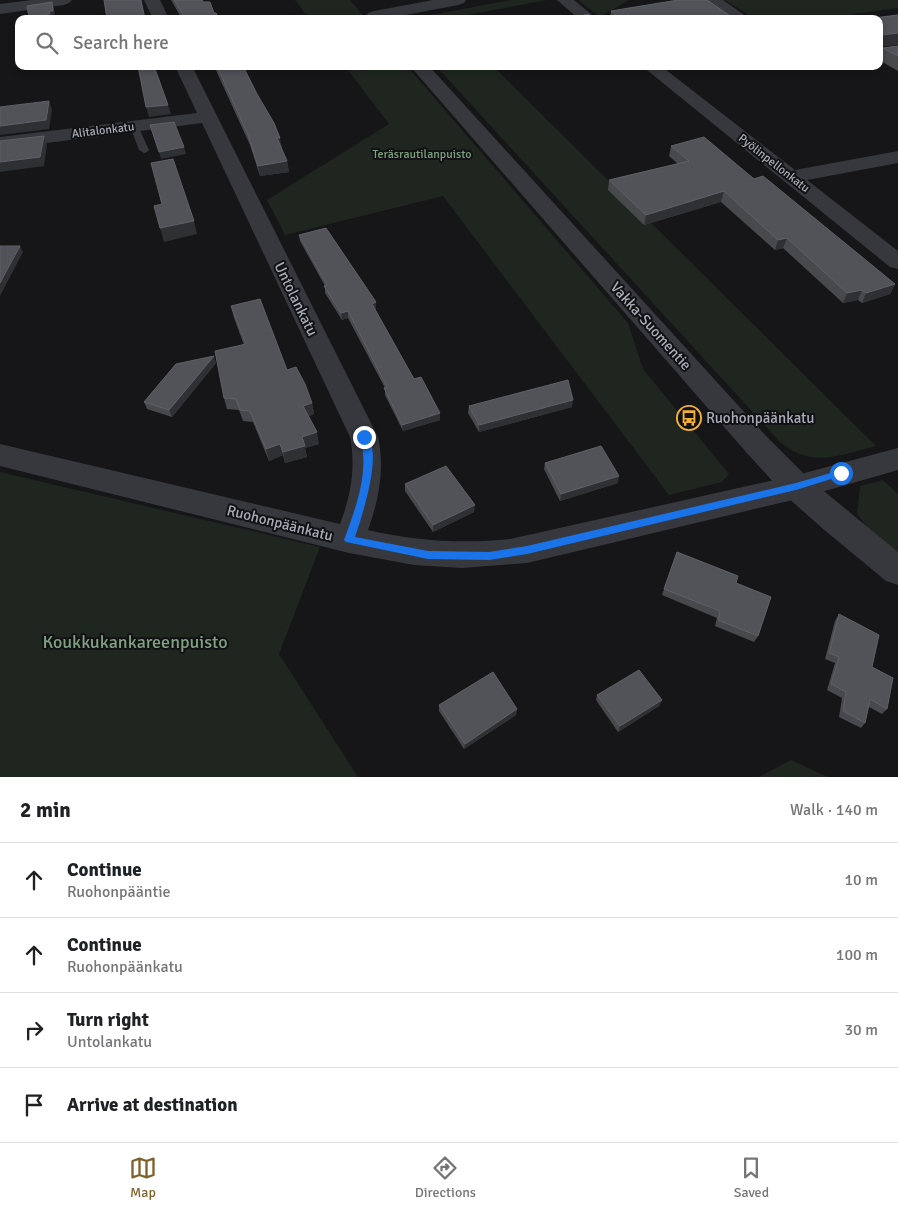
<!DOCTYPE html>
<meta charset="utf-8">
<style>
:root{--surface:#fff;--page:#f6f6f6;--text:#202124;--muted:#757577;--line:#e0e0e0;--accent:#7e622b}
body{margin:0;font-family:Signika,sans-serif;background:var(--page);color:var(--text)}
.stop{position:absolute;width:15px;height:15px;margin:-11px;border:4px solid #1a73e8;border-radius:50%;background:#fff}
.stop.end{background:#1a73e8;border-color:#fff;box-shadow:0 1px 5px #0008}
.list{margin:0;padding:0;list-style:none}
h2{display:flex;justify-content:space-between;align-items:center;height:65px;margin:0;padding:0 20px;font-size:21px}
h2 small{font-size:16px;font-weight:400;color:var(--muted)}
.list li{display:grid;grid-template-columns:32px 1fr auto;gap:15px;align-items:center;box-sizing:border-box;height:75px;padding:0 20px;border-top:1px solid var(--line)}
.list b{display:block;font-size:19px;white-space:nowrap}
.list p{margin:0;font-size:16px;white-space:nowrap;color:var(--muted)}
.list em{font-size:16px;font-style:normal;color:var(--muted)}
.icon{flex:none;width:28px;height:28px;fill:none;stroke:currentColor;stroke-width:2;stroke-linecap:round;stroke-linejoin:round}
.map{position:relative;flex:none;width:898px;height:777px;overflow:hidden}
.search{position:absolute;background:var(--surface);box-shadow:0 2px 8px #0003;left:15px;right:15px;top:15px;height:55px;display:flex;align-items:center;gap:12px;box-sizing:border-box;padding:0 18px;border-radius:10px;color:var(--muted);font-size:19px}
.sheet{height:365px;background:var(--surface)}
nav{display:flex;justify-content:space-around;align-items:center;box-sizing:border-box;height:70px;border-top:1px solid var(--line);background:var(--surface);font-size:14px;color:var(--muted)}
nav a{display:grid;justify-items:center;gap:2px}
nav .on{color:var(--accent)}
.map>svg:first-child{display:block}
.green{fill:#1e261f}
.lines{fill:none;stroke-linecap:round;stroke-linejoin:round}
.service{fill:#37383d;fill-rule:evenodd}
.minor{fill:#37383d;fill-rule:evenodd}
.tertiary{fill:#37383d;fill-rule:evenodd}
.wall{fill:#47494d}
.shaded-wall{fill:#2f3033}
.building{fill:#525359;stroke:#5f6168}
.route{fill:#1a73e8}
.labels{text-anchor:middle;stroke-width:4;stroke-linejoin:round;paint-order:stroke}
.far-street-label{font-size:12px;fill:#a8adb8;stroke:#111113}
.far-park-label{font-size:12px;fill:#7fa381;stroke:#111113}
.street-label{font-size:15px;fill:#a8adb8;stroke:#111113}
.poi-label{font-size:15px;fill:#a8adb8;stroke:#111113;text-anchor:start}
.near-park-label{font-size:18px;fill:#7fa381;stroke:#111113}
</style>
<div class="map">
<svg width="898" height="777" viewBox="0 0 898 777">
<rect width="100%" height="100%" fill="#161618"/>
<g class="green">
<path d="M295,0H350L366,19H309Z"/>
<path d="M511,0H547L446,19H409Z"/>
<path d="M578,0H629L600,17Z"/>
<path d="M725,0H898V8L818,19H755Z"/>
<path d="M345,66H407L628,323L643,369L729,474L722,482L669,495L443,196L285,235L267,200L389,124Z"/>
<path d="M436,66H493L876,446C840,455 812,469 780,442Z"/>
<path d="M0,472L320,547L279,654L358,777H0Z"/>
<path d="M883,480L898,494V553L870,530L857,514L860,486Z"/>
<path d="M791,760L828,777H759Z"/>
</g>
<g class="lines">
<path class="service" d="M134,123L138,126L149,150L147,152L144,153L139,150L130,126Z"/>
<g class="minor">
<path d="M32,0H72L69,3L64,5L0,14V4Z"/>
<path d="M144,0H160L169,19H153Z"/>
<path d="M557,0H574L597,19H579Z"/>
<path d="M705,0H723L750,19H731Z"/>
<path d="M898,46V56L879,58V48Z"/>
<path d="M175,66H192L378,437C385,469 379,499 368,530C416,541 462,544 510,539L797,475L898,448V470L797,499L527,563L462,568L414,565L349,553L0,466V444L340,524C351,495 356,467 350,437L202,123L0,149V137L197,113Z"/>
<path d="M642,66H661L795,170L898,151V163L807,180L898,251V269L890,267Z"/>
</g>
<g class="tertiary">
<path d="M433,0H466L464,3L458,5L385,19H368L366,16L368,13L374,11Z"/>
<path d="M410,66H429L766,436L808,478L898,552V585L886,581L822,528L786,496L746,452Z"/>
</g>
</g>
<g class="wall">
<path d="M171,0H202L219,19H182Z"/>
<path d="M611,11L729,15L728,19H610Z"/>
<path d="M898,15V45L882,46L879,54V19Z"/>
<path d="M898,46V71L879,60L883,48Z"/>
<path d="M214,66H243L282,148H281L287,161L289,172L260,176L250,145Z"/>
<path d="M671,146L754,179L895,284L890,294L862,303L858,300L843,303L783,248L775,250L721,202L644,225L608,190L609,180L678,164L669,156Z"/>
<path d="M299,235L376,309L375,310L414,379L440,420L403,431L385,395V388L348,318L342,320L325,293V286L300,241Z"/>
<path d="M231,306L287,370L312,403L314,414L309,416L319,444L305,448L307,457L285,463L283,455L269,461L253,422L243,421L239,410L227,409L224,398L244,345L234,318Z"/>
<path d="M216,363L172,417L147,409L144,402Z"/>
<path d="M469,406L572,407L479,432L468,413Z"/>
<path d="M545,463L618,483L560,501L544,469Z"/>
<path d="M405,484L474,512L433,532L405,491Z"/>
<path d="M677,552L736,583L758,636L754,642L715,626L717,618L662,595Z"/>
<path d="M839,614L872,667L887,709L882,714L869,707L865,723L861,728L839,717L842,698L827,690L835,663L825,659L835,621Z"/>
<path d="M597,695L662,700L659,706L618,732L596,700Z"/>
<path d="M439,705L517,709L516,715L464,749L439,711Z"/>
</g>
<g class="shaded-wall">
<path d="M52,2L54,8L55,17H51V19H29V17Z"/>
<path d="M729,15L728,19H710Z"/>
<path d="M898,33V45L881,46L882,35Z"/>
<path d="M133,66H139V68L134,69Z"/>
<path d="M49,101L52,110L49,129L0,135V126Z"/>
<path d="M168,105L171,114L149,117L146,107Z"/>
<path d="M44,136L47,145L44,166L0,172V162Z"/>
<path d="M277,138H280L282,148H279Z"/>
<path d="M184,147L186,154L161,159L159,152Z"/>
<path d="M287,161L289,172L260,176L258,166Z"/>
<path d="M724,191L721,202L644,225L646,215Z"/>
<path d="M194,221L197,234L164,242L160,228Z"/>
<path d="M787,238L783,248L775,250L778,240Z"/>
<path d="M20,246L23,252L0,296V283Z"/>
<path d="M895,284L890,294L862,303L866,293Z"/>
<path d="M862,290L858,300L843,303L847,293Z"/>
<path d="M376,302V309L372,310V304Z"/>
<path d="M348,311V318L342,320L341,313Z"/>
<path d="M214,356L216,363L172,417L169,410Z"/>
<path d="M573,400L572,407L479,432V425Z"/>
<path d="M312,403L314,414L305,418L303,406Z"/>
<path d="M440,413V420L403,431L402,425Z"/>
<path d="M317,432L319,444L305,448L307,457L285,463L283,452L302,437Z"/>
<path d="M280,444L283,455L269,461L266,449Z"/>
<path d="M619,476L618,483L560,501L561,494Z"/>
<path d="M475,505L474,512L433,532V525Z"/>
<path d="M662,700L659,706L618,732L620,726Z"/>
<path d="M517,709L516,715L464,749L465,744Z"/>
</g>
<g class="building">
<path d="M104,0H141L145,19H107Z"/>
<path d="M174,0H202L203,2H210L214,13H216L219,19H186Z"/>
<path d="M678,0H707L729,15L710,19H621L611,11Z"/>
<path d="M52,2L53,11H49L50,14L29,17L27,6Z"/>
<path d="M589,14L585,19H566Z"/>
<path d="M898,15V33L882,35V47L879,45V19H865Z"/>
<path d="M898,46V56L883,48Z"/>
<path d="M138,66H154L168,105L146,107Z"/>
<path d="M217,66H243L257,94L274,123L280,138H277L287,161L258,166L248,135Z"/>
<path d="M49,101L46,120L0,126V107Z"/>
<path d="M174,122L184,147L159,152L150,125Z"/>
<path d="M44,136L40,157L0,162V141Z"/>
<path d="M704,137L754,179L763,176L895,284L866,293L862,290L847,293L787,238L778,240L724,191L646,215L609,180L689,161L671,146Z"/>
<path d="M173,159L194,221L160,228L154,206L162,204L151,163Z"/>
<path d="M326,228L376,302L372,304L414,379L421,377L440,413L402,425L384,388L387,387L348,311L341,313L324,286L327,285L299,235Z"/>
<path d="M0,246H20L0,283Z"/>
<path d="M260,299L287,370L296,367L305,384L312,403L303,406L317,432L302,437L305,446L283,452L280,444L266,449L250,411L240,410L236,399L224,398L215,351L246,344L231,306Z"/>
<path d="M214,356L169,410L144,402L176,364Z"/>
<path d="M568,380L573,400L479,425L469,406Z"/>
<path d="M601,446L619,476L561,494L545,463Z"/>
<path d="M446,466L475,505L433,525L405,484Z"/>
<path d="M677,552L738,576L736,583L771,597L758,636L718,620L720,611L664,589Z"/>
<path d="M839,614L879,635L872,667L893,678L887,709L870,699L865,723L843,711L846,692L831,684L839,657L829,653Z"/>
<path d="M639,670L662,700L620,726L597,695Z"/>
<path d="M493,672L517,709L465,744L439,705Z"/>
</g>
<path class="route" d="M364,434C386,445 361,519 355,537L428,551L489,552L527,546L796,483L841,470L845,473L844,475L796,490L527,554L489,560L428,559L346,542L344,540C356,507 370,471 360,437Z"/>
<defs>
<symbol id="bus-ring" viewBox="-11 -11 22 22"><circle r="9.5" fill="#111113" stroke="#f2b134" stroke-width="1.5"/><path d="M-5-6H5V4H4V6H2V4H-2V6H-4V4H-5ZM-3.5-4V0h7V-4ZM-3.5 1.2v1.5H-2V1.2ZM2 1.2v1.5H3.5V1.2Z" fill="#f2b134"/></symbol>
</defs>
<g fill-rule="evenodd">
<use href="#bus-ring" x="675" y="404" width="28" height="28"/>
</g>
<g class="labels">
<g class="far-street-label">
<text transform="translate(103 130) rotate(-7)" y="4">Alitalonkatu</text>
<text transform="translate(774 163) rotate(38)" y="4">Pyölinpellonkatu</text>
</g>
<g class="far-park-label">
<text x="422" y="158">Teräsrautilanpuisto</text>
</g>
<g class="street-label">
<text transform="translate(296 299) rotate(64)" y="5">Untolankatu</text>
<text transform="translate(651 326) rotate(48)" y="5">Vakka-Suomentie</text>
<text transform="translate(280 523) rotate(14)" y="5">Ruohonpäänkatu</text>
</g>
<g class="poi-label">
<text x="706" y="423">Ruohonpäänkatu</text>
</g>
<g class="near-park-label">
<text x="135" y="648">Koukkukankareenpuisto</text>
</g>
</g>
</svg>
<div class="stop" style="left:841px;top:473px"></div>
<div class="stop end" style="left:364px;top:437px"></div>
<div class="search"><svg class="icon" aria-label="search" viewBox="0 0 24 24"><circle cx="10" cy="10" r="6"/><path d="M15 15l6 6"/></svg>Search here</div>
</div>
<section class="sheet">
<h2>2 min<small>Walk · 140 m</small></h2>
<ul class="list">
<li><svg class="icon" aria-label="ahead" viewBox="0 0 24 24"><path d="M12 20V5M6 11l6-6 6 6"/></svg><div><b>Continue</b><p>Ruohonpääntie</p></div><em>10 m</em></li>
<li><svg class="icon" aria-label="ahead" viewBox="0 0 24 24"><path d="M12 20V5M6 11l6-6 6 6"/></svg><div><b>Continue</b><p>Ruohonpäänkatu</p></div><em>100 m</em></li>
<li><svg class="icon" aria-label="right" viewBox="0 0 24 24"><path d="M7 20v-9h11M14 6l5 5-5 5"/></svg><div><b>Turn right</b><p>Untolankatu</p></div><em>30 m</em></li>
<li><svg class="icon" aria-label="arrive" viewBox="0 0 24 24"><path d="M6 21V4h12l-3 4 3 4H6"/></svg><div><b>Arrive at destination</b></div></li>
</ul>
</section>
<nav>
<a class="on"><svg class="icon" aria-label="map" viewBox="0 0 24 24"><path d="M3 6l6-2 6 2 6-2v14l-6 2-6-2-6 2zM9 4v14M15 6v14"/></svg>Map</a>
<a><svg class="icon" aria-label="directions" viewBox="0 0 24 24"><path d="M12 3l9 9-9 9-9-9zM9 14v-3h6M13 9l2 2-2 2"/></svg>Directions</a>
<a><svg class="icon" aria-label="saved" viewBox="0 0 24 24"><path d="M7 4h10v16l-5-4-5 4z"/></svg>Saved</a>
</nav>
